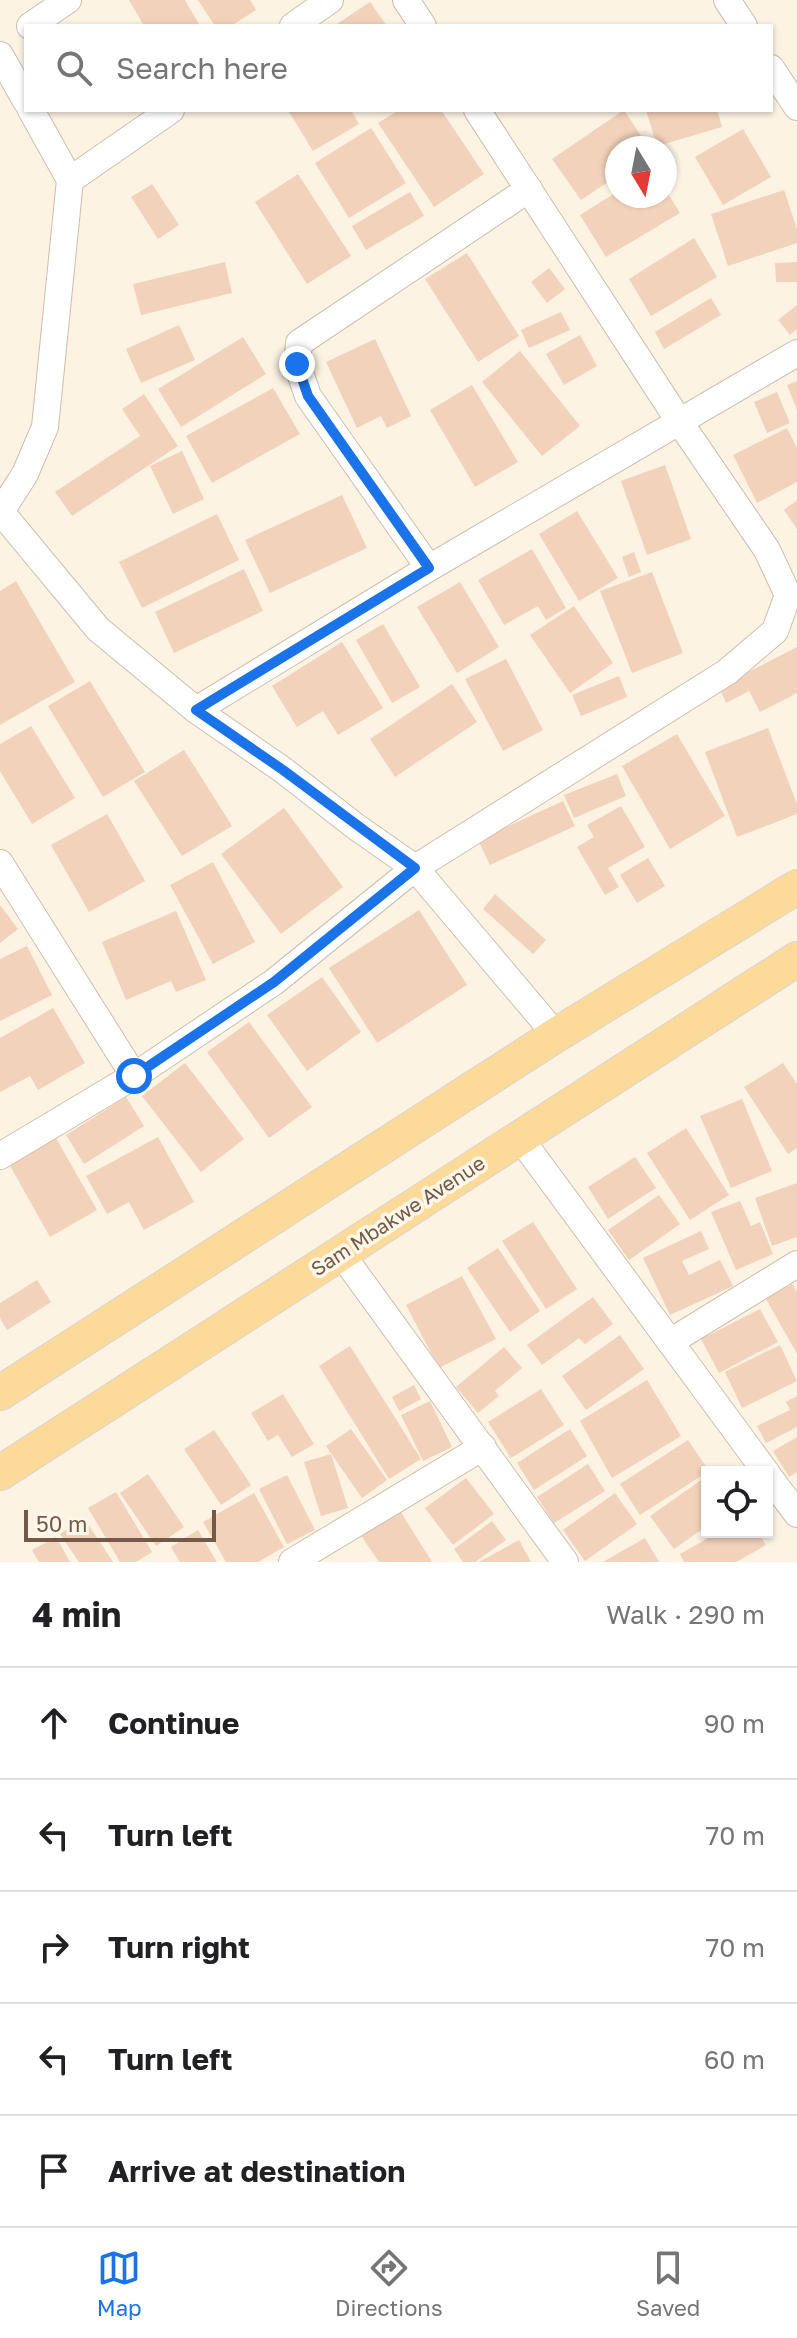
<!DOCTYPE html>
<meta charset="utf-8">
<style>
:root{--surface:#fff;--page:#f6f6f6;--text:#202124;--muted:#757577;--line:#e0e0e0;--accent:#1a73e8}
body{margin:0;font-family:"Golos Text",sans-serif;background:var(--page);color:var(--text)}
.controls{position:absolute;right:24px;bottom:24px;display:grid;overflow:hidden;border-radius:0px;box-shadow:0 2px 6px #0004}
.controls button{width:72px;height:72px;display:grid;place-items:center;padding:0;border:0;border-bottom:2px solid var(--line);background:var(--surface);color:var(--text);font:40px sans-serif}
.compass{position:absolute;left:605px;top:136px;width:72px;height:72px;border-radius:50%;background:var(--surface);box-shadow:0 2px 6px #0004;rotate:170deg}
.scale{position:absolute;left:24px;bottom:20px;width:192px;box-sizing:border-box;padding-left:8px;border:4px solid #745949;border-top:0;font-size:22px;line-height:28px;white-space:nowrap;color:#745949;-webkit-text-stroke:6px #fff7e9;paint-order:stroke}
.stop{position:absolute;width:24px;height:24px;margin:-18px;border:6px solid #1a73e8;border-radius:50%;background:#fff}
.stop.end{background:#1a73e8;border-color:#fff;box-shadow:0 2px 8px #0008}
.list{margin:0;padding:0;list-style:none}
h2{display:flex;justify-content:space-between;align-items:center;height:104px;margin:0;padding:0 32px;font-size:34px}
h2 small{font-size:26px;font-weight:400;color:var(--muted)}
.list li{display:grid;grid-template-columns:52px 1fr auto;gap:24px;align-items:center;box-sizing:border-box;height:112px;padding:0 32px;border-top:2px solid var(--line)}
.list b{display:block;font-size:30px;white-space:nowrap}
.list em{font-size:26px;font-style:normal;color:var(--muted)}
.icon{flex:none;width:44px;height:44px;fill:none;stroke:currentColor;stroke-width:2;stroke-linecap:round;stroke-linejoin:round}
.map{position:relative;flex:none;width:797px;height:1562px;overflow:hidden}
.search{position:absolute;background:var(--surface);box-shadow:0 2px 6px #0004;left:24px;right:24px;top:24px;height:88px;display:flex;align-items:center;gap:20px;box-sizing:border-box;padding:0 28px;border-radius:0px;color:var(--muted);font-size:30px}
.sheet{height:664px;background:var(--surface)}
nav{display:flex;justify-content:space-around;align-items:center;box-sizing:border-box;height:112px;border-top:2px solid var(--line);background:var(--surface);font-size:22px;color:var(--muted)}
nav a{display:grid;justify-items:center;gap:4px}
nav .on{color:var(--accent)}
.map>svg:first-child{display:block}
.building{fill:#f2d2ba}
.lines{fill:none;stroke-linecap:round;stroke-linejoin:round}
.minor-casing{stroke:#d0bdac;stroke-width:28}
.major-casing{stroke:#dbd4d0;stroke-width:36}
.minor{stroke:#fff;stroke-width:26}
.major{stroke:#fcda9a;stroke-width:34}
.route{stroke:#1a73e8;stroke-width:10}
.labels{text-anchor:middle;stroke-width:7;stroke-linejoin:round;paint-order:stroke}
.street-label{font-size:20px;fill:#745949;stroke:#fff7e9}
</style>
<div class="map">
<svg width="797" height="1562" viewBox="0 0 797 1562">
<rect width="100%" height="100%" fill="#fcf3e3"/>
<g class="building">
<path d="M129,0H185L200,26H144Z"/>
<path d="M198,0H250L256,10L231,26H215Z"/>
<path d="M370,2L387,26H334Z"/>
<path d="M288,110H351L359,124L313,151Z"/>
<path d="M399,110H441L484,174L434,207L378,123Z"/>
<path d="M624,110L649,148H617V176L581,200L552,159Z"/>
<path d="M646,110H717L722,127L657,146Z"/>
<path d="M371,128L406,183L349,218L315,163Z"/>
<path d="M743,129L771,177L723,205L695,157Z"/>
<path d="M298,174L351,256L307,284L255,202Z"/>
<path d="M152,184L179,225L158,239L131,197Z"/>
<path d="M665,189L680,213L606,257L580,215L617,192V196H665Z"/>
<path d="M784,190L797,229V243L728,266L711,214Z"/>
<path d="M410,192L424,216L366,250L352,226Z"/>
<path d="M694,238L717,277L651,316L629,279Z"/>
<path d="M467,253L519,336L478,362L425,279Z"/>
<path d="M225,262L232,293L141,315L133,284Z"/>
<path d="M797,262V282H776L775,263Z"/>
<path d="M549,268L565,289L547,303L531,282Z"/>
<path d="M711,298L721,315L664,349L655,332Z"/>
<path d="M797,305V329L790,335L778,320Z"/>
<path d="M561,312L570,330L529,348L521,330Z"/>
<path d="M179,325L195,360L141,383L126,349Z"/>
<path d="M580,335L597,366L564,385L546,354Z"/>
<path d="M243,337L266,374L181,427L158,389Z"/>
<path d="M375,339L411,416L387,428L381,416L357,428L326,362Z"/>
<path d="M520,351L580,426L542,456L482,382Z"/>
<path d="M797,381V410L787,385Z"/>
<path d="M472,385L518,462L475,487L430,410Z"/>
<path d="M273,388L300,434L212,483L186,436Z"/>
<path d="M777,392L790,423L767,433L754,402Z"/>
<path d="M144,394L178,446L72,516L55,492L140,436L122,409Z"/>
<path d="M787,428L797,448V482L757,503L733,455Z"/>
<path d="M182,451L204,499L173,514L150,466Z"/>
<path d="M665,465L691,539L647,555L621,481Z"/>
<path d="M342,495L367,548L270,593L245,540Z"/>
<path d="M797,500V529L784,510Z"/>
<path d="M577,511L618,578L579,601L539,534Z"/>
<path d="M217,514L239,560L142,608L119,562Z"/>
<path d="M532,549L566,608L546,620L538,606L504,625L478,580Z"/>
<path d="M634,552L641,572L629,577L622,557Z"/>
<path d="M244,569L263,611L174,653L155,612Z"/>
<path d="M652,572L683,653L632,673L600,591Z"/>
<path d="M16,581L75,682L0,725V591Z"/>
<path d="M460,582L499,647L457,673L417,607Z"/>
<path d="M574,606L613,663L570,693L530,635Z"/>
<path d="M383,624L420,687L392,703L356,640Z"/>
<path d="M342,642L383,708L338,735L323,711L297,727L272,686Z"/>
<path d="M797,647V693L760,712L749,691L726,703L719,687Z"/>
<path d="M506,659L543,730L503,751L465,679Z"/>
<path d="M619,676L627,697L581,716L572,695Z"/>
<path d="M90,681L145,772L103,797L48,706Z"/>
<path d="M452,684L477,722L395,777L370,739Z"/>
<path d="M31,726L75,798L32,824L0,771V744Z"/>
<path d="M768,728L797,804V814L737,837L705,752Z"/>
<path d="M677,734L725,816L670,849L622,766Z"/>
<path d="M184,750L232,826L182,856L134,781Z"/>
<path d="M617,774L626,796L574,818L564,795Z"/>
<path d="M563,801L575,826L490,865L478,840Z"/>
<path d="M621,806L645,847L608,868L619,887L605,895L577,847L594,837L587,825Z"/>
<path d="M284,808L343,887L281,934L221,854Z"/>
<path d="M107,814L145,881L89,912L51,845Z"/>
<path d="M648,858L665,886L637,903L620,875Z"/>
<path d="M213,862L255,942L213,964L170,885Z"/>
<path d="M495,894L546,940L533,954L483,909Z"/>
<path d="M0,905L18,929L0,943Z"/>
<path d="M419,910L467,985L377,1043L329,968Z"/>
<path d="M176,911L206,980L176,992L171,981L126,1000L102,942Z"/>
<path d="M27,946L52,995L0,1021V959Z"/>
<path d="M322,977L361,1032L307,1071L267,1015Z"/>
<path d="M53,1008L85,1063L38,1090L30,1076L0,1092V1038Z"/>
<path d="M249,1022L312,1107L269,1138L207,1052Z"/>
<path d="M185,1063L244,1139L201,1172L142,1096Z"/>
<path d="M783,1063L797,1084V1148L788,1154L744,1087Z"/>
<path d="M126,1097L144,1126L84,1164L66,1135Z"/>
<path d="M742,1099L772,1171L731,1188L700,1116Z"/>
<path d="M686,1128L729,1195L690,1220L647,1153Z"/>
<path d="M158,1137L194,1202L144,1230L129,1202L107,1214L86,1176Z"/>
<path d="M56,1138L97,1210L50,1237L9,1164Z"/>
<path d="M635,1157L656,1188L608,1219L588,1187Z"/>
<path d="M797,1183V1237L772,1246L755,1198Z"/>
<path d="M659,1195L680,1224L629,1260L608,1230Z"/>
<path d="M740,1201L751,1226L760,1222L773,1254L736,1270L711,1212Z"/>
<path d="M533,1222L577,1289L546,1309L502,1241Z"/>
<path d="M701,1231L709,1249L682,1261L689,1275L720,1260L733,1286L670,1315L643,1258Z"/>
<path d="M498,1248L540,1311L510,1332L467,1268Z"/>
<path d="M462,1276L496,1339L439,1368L406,1305Z"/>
<path d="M37,1280L51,1302L7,1330L0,1318V1303Z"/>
<path d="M792,1284L797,1292V1354L766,1299Z"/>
<path d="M593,1297L613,1324L585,1344L579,1338L542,1365L527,1345Z"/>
<path d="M760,1309L778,1342L719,1373L701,1339Z"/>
<path d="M620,1335L644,1369L586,1410L562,1376Z"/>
<path d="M780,1345L797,1381L742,1408L725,1372Z"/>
<path d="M350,1346L421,1459L389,1479L319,1366Z"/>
<path d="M504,1347L522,1368L495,1391L499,1396L478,1413L456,1387Z"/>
<path d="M647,1380L681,1436L612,1478L580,1421Z"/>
<path d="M414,1385L421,1399L399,1411L392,1397Z"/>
<path d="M541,1389L564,1425L511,1458L488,1422Z"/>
<path d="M283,1394L314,1444L292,1457L278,1435L268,1441L251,1413Z"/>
<path d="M797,1396V1427L766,1443L757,1426L790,1410L786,1402Z"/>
<path d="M430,1401L452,1447L423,1461L401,1415Z"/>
<path d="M351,1429L387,1480L362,1498L326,1446Z"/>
<path d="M570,1429L587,1456L534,1490L517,1463Z"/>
<path d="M214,1430L251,1485L221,1505L184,1449Z"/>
<path d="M797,1437V1472L789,1477L773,1451Z"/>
<path d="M688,1440L709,1471L640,1515L620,1484Z"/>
<path d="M331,1454L348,1508L321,1516L304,1462Z"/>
<path d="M588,1464L605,1491L554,1523L537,1497Z"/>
<path d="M148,1474L184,1527L156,1546L120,1493Z"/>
<path d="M287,1475L315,1530L287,1544L259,1489Z"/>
<path d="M707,1476V1526L674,1549L650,1516Z"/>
<path d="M466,1478L494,1514L453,1545L425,1508Z"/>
<path d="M116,1492L152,1552L136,1562H120L88,1508Z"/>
<path d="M254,1493L284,1547L258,1562H226L203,1522Z"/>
<path d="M615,1493L637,1524L585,1561L563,1530Z"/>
<path d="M399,1509L432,1562H379L360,1534Z"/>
<path d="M84,1518L113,1562H79L60,1534Z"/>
<path d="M492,1521L506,1540L475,1562H463L454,1549Z"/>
<path d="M198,1530L217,1562H180L171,1547Z"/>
<path d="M719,1532H758L766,1545L736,1562H684L680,1554Z"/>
<path d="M56,1537L70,1562H39L32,1550Z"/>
<path d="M645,1538L659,1562H603Z"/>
<path d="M519,1540L531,1562H479Z"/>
</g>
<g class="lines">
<defs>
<g id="minor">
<path d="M406,0L423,26"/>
<path d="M727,0L744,26"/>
<path d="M30,26L68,0"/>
<path d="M293,26L330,0"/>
<path d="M0,55L26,101"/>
<path d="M771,68L797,107"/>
<path d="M31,110L70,180"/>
<path d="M1,512L98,629L196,710L283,770L355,826L415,868L556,1035"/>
<path d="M0,513L25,474L45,427L70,180L171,110"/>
<path d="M429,568L308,396L297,364L299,343L529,189"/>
<path d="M196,710L429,568L797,353"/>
<path d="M0,863L134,1076"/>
<path d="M520,1138L766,1472"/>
<path d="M0,1156L134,1076L274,982L415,868L727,672L775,631L788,595L767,550L679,421L477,110"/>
<path d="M340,1252L565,1562"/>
<path d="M670,1342L797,1264"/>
<path d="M767,1474L797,1514"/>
<path d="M292,1562L483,1447"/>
</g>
<g id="major">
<path d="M0,1393L556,1035L797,887"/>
<path d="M0,1473L797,959"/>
</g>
</defs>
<use href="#minor" class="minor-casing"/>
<use href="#major" class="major-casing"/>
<use href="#minor" class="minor"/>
<use href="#major" class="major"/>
</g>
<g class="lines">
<path class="route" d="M134,1076L274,982L415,868L283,770L196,710L429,568L308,396L297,364"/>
</g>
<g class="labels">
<g class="street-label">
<text transform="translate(398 1216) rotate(-33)" y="7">Sam Mbakwe Avenue</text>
</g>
</g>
</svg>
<div class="controls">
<button><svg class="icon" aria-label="locate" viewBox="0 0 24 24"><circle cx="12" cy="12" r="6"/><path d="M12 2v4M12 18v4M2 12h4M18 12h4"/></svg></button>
</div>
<svg class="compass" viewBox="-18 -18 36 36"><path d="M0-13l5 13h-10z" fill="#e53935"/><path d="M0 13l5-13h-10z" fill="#757577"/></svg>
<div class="scale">50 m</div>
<div class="stop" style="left:134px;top:1076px"></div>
<div class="stop end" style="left:297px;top:364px"></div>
<div class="search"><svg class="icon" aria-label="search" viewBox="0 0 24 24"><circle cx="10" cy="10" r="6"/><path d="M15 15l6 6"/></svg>Search here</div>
</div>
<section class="sheet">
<h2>4 min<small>Walk · 290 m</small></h2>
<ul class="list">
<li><svg class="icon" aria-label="ahead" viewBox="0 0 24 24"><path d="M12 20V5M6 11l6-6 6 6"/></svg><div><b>Continue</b></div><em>90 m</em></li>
<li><svg class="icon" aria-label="left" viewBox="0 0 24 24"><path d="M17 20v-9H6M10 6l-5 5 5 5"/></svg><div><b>Turn left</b></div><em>70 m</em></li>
<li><svg class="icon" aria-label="right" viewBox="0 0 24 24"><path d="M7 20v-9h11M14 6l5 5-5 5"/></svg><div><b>Turn right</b></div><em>70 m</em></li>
<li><svg class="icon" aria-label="left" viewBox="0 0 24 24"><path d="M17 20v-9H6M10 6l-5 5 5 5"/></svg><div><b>Turn left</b></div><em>60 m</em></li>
<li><svg class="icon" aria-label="arrive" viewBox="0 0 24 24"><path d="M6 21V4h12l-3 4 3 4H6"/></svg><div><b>Arrive at destination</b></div></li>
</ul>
</section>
<nav>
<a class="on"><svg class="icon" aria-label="map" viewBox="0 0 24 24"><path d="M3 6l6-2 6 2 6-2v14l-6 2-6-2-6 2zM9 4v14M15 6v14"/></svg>Map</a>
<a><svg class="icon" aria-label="directions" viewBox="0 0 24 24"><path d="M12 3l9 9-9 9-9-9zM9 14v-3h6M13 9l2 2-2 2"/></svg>Directions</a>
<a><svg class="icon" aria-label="saved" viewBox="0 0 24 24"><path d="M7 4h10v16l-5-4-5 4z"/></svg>Saved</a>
</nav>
